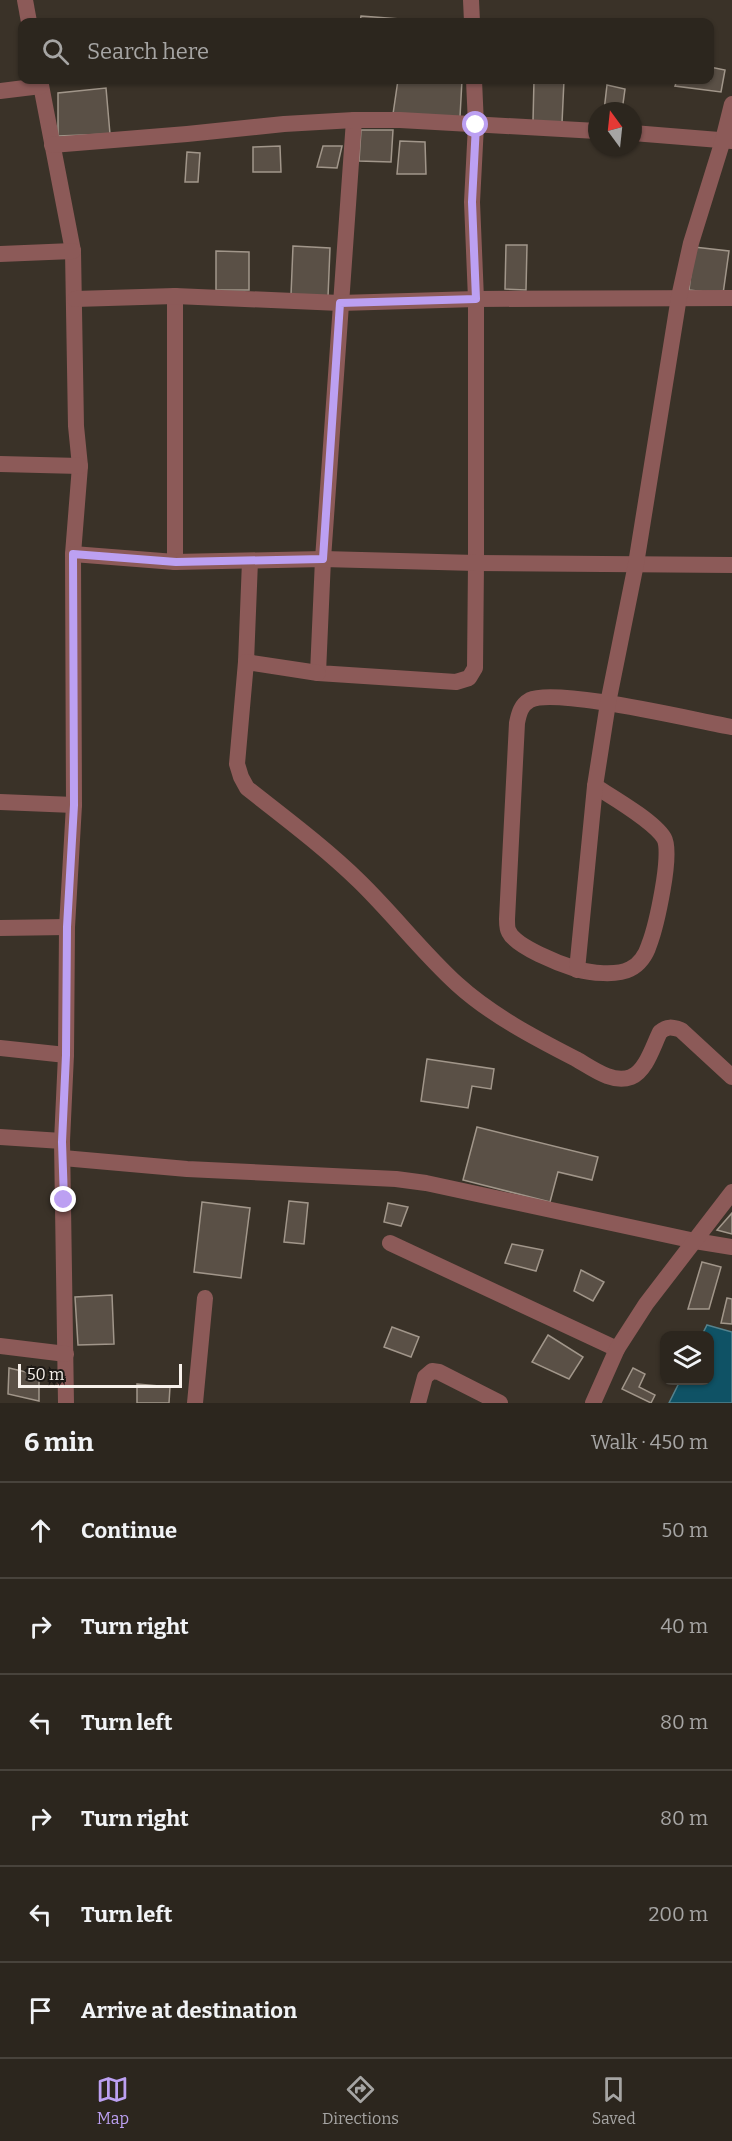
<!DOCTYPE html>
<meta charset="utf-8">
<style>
:root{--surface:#2c261e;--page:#38322b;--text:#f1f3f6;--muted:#a6a5a4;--line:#48433c;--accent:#bca0f2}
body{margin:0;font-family:Bitter,serif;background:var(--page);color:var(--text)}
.controls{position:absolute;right:18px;bottom:18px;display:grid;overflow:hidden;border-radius:12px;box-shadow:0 2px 4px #0004}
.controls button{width:54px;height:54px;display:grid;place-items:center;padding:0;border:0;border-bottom:2px solid var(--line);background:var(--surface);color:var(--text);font:30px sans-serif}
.compass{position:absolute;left:588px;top:102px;width:54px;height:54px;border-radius:50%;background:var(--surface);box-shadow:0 2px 4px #0004;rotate:345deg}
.scale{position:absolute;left:18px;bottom:15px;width:164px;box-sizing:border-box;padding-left:6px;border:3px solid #f7f1eb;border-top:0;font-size:16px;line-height:21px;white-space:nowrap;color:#f7f1eb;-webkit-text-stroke:4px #1e1a16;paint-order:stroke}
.stop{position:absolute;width:18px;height:18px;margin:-14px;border:4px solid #bca0f2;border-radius:50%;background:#fff}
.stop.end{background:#bca0f2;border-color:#fff;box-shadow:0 2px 6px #0008}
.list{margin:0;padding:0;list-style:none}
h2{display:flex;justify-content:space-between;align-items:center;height:78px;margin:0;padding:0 24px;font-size:26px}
h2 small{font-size:20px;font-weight:400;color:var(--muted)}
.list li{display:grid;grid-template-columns:39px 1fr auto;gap:18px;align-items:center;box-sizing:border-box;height:96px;padding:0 24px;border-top:2px solid var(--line)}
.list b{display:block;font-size:22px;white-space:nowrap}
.list em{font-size:20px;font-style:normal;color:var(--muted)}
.icon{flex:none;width:33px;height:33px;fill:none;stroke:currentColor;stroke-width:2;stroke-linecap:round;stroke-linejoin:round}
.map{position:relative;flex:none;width:732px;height:1403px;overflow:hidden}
.search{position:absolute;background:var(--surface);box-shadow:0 2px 4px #0004;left:18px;right:18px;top:18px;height:66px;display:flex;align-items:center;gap:15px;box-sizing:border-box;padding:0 21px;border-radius:12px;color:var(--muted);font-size:22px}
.sheet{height:654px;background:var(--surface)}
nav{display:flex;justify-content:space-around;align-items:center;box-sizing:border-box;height:84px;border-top:2px solid var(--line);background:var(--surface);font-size:16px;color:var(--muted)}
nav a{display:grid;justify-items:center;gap:3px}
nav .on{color:var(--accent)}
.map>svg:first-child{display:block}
.water{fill:#0f5265;stroke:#55828d;stroke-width:1.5}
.building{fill:#5a5046;stroke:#a1968a;stroke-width:1.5}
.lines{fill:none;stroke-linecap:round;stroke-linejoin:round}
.minor{stroke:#8c5a58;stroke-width:16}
.route{stroke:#bca0f2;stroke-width:8}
</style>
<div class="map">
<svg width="732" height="1403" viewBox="0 0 732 1403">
<rect width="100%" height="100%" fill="#3a3228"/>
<path class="water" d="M707,1325L732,1332V1403H669L680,1381L710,1380V1336L702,1335Z"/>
<g class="building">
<path d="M361,16L413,20V22H360Z"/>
<path d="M710,67L725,70L721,92L675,86L677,80H710Z"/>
<path d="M398,80H462L460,117L393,114Z"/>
<path d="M534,80H564L562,123L533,121Z"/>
<path d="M607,85L625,89L622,111H604Z"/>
<path d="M106,88L110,134L58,136V93Z"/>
<path d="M361,130H393L391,162L359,161Z"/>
<path d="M400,141L425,142L426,174H397Z"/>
<path d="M280,146L281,172H253V147Z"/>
<path d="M323,146H342L337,168L317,167Z"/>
<path d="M187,152L200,153L198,182H185Z"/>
<path d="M506,245H527L526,290L505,289Z"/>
<path d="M293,246L330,248L328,297L291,295Z"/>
<path d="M694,247L729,251L723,294L689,290Z"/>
<path d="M216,251L249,252V290H216Z"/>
<path d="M427,1059L494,1069L491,1089L472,1086L468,1108L421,1101Z"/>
<path d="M477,1127L598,1157L592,1180L558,1172L550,1202L463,1180Z"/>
<path d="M289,1201L308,1203L304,1244L284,1242Z"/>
<path d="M202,1202L250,1208L241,1278L194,1272Z"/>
<path d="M388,1203L408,1207L401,1226L384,1222Z"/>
<path d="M732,1213V1234L717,1230Z"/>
<path d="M512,1244L543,1250L536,1271L505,1263Z"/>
<path d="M702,1262L721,1267L709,1309H688Z"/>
<path d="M581,1270L604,1282L593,1301L574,1291Z"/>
<path d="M112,1295L114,1344L78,1345L75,1297Z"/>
<path d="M727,1298L732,1299V1324L721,1323Z"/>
<path d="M392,1327L419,1337L411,1357L384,1347Z"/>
<path d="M548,1335L583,1357L569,1379L532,1362Z"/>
<path d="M9,1368L39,1375V1401L8,1394Z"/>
<path d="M633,1368L645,1374L639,1387L655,1395L651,1403L622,1389Z"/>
<path d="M137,1384L170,1387L169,1403H137Z"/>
</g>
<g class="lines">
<g class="minor">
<path d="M25,0L29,22"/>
<path d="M471,0L472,22"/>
<path d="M40,80L73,251L76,426L80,466L73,554L74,805L67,927L66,1055L62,1141L66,1403"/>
<path d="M0,91L41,86"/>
<path d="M354,120L323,559L318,673L456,682L469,678L475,668L476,563V299L472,202L476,125L474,80"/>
<path d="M633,133L732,141"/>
<path d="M52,145L187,134L284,124L354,120H400L597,131"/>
<path d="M0,254L73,251"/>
<path d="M175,296V562"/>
<path d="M75,299L175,296L340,303L476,299L732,298"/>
<path d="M0,464L80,466"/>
<path d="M73,554L175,562L323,559L476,563L732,565"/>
<path d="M246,662L250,561"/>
<path d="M318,673L246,662L237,764L241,777L247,788C285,818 324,847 359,881C393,914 422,952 457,984C491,1015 535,1038 576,1059C592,1068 612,1084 631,1077C646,1071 653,1046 660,1032C667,1026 672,1027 681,1030L732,1077"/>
<path d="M595,786C612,797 654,821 664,838C673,853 656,927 649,945C646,955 639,965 630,969C617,976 590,973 576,969C560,964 516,947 509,932C507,929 507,923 507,919L517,723C519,713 521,705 530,700C556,687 697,721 732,727"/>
<path d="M0,802L74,805"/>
<path d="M0,928L67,927"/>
<path d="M577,970L595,786L608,703L636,564L679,297L691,243L723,140L732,104"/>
<path d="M0,1048L66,1055"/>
<path d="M0,1137L62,1141"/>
<path d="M63,1158L187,1169L396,1179L426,1183L695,1241L732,1247"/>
<path d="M390,1243L617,1349"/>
<path d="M0,1346L66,1354"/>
<path d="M195,1403L205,1298"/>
<path d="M418,1403L425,1377L432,1371L439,1372L500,1403"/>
<path d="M593,1403L617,1349L646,1304L732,1192"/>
</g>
</g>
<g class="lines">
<path class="route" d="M64,1200L62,1142L66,1055L67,927L74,805L73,554L176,562L323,559L340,303L476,299L472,202L476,125"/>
</g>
</svg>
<div class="controls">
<button><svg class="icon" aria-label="layers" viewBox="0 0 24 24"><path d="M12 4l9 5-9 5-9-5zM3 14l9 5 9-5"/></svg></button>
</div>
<svg class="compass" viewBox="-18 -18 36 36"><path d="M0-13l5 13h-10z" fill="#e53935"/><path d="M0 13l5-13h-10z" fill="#a6a5a4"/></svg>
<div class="scale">50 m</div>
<div class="stop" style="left:476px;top:125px"></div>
<div class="stop end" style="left:64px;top:1200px"></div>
<div class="search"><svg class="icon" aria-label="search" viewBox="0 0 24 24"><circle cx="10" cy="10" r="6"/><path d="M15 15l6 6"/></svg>Search here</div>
</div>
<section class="sheet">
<h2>6 min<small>Walk · 450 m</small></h2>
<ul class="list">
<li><svg class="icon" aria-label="ahead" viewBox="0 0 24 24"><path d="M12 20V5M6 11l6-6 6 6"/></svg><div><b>Continue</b></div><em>50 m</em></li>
<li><svg class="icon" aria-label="right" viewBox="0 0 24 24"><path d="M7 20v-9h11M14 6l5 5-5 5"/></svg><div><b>Turn right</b></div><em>40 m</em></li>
<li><svg class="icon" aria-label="left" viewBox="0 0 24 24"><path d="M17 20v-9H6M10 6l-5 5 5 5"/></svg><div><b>Turn left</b></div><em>80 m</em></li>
<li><svg class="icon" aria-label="right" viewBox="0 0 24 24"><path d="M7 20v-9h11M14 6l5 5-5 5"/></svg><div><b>Turn right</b></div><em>80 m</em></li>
<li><svg class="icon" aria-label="left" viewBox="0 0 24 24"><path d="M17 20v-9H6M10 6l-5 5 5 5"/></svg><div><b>Turn left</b></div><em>200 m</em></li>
<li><svg class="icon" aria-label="arrive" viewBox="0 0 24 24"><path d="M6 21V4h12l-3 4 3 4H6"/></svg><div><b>Arrive at destination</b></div></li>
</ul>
</section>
<nav>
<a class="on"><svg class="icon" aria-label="map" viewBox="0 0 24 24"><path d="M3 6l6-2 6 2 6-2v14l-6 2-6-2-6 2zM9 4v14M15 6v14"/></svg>Map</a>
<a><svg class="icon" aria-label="directions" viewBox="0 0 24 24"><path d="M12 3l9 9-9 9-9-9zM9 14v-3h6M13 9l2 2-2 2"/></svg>Directions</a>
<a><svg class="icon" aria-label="saved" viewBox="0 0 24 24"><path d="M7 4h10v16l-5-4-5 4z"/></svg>Saved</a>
</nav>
